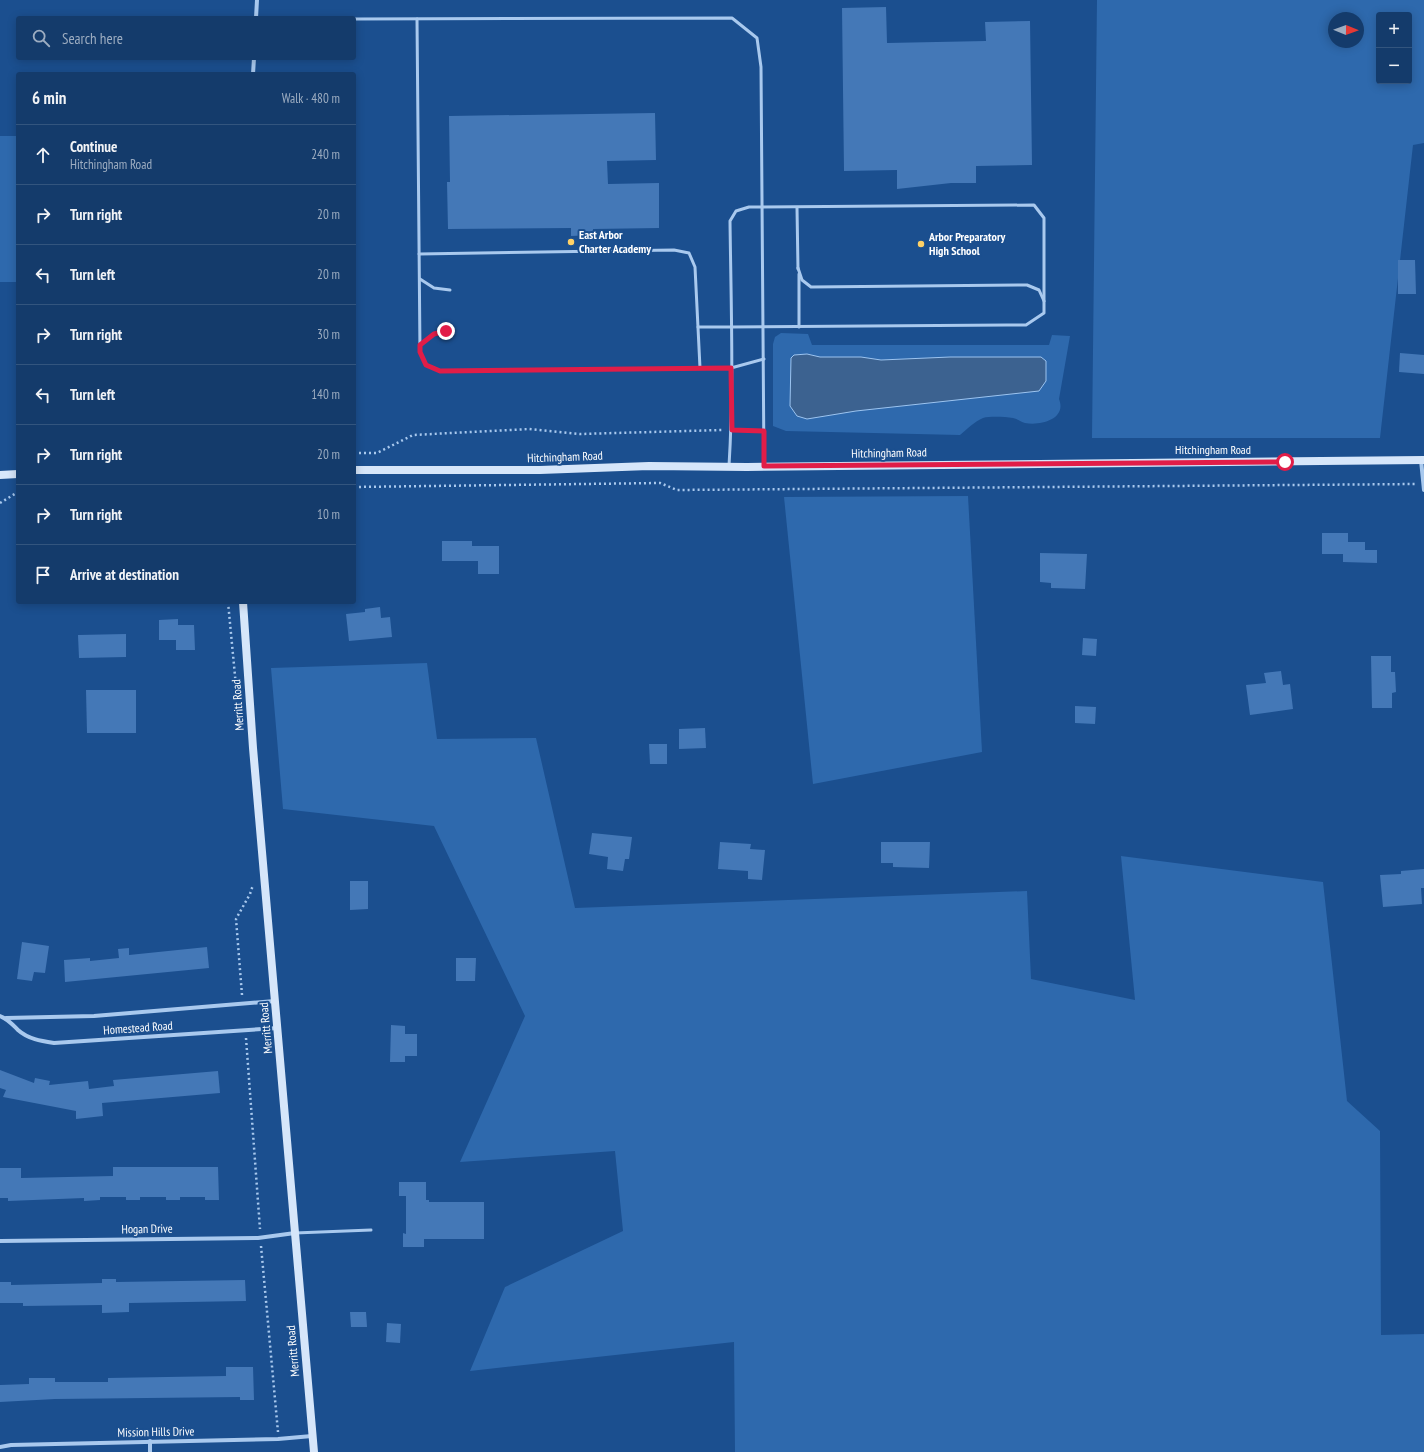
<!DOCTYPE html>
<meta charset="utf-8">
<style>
:root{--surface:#143b6b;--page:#1d4271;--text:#f1f3f6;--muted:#9dadc1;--line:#33557e}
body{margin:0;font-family:"PT Sans Narrow",sans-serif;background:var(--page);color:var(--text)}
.controls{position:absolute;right:12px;top:12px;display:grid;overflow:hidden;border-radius:4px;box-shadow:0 2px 10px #0003}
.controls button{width:36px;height:36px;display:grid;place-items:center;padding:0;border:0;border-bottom:1px solid var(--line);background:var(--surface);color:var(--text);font:20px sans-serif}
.compass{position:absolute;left:1328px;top:12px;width:36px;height:36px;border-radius:50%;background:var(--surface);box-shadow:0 2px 10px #0003;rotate:91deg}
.stop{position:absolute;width:12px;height:12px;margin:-9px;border:3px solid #e11d48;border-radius:50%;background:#fff}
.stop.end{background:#e11d48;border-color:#fff;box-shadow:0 1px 4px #0008}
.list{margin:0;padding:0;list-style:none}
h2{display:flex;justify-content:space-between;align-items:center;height:52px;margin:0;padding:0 16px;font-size:17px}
h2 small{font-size:13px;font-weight:400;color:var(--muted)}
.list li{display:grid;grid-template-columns:26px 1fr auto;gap:12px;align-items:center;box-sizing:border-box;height:60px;padding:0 16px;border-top:1px solid var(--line)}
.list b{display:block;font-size:15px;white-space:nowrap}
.list p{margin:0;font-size:13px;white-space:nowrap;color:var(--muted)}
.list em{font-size:13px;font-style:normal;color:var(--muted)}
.icon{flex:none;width:22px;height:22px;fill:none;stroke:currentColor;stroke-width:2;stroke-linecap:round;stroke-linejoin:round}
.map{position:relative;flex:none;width:1424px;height:1452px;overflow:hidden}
.search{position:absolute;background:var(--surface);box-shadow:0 2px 10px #0003;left:16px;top:16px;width:340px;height:44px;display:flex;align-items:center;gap:10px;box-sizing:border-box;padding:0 14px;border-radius:4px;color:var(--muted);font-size:15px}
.panel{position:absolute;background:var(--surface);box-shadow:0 2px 10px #0003;left:16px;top:72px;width:340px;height:532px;border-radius:4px}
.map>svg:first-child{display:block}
.green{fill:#2e69ad;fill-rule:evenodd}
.water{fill:#3c6290;stroke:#9cc4f0}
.building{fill:#4478b7}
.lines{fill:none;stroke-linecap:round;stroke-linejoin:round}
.path{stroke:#a9c9ee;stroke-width:2.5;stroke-dasharray:2 3;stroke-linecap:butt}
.lane{stroke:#a9c9ee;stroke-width:3}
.street{stroke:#a9c9ee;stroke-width:4}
.secondary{stroke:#d6e6fa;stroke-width:8}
.route{stroke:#e11d48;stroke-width:5}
.poi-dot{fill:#ffd166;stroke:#1b4f8f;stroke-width:1.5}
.labels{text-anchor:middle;stroke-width:4;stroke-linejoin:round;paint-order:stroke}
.poi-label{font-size:12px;font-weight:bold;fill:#fff;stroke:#1b4f8f;text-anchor:start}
.street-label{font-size:12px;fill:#fff;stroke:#1b4f8f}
</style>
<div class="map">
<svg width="1424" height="1452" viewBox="0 0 1424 1452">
<rect width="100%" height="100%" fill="#1b4f8f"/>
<g class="green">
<path d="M1097,0H1424V143L1413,145L1380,438H1092ZM1379,15H1409V81H1379ZM1334,18H1358V42H1334Z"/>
<rect x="0" y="136" width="18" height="146"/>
<path d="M781,333L808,334L812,345H1049L1052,335L1070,336L1059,399C1067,419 1041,426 1025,423C1021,422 1018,419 1013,418C1005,417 991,416 983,418C975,421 966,430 960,435L786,431L773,426V344L775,337Z"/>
<path d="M968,496L982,752L813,784L784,497Z"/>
<path d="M427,663L437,739L536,738L575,908L1027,891L1031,979L1135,1000L1121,856L1323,882L1347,1101L1380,1131L1381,1335L1424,1334V1452H735L734,1342L470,1371L505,1287L623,1231L615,1151L460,1162L525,1016L434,826L283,809L271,668Z"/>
</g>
<path class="water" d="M807,354L820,357H861L881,360L950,357H1041L1046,361V381L1039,391L856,411L807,419L797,416L790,406L791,358L794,355Z"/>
<g class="building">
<path d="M886,7L887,43L986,41L985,22L1030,21L1032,165L976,166V183H951L897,189V170L844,171L842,8Z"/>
<path d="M655,113L656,160L607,161L608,184L659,183V228L593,229V235L571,236V228L448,229L447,182H450L449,116Z"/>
<path d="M1398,260H1415L1416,294H1398Z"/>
<path d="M1400,353L1424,355V374L1399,372Z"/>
<path d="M1322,533H1348V542H1365V550H1377V563L1343,562V554H1322Z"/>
<path d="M442,541H472V546H499V574H478V561H442Z"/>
<path d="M1040,553L1087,554L1085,589L1051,588V583L1040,582Z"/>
<path d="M380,607L381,618L390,617L392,637L349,641L346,614L365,612V609Z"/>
<path d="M178,619V625H194L195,650H176V640H159V620Z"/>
<path d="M126,634V657L79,658L78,635Z"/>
<path d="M1083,638L1097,639L1096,656L1082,655Z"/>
<path d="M1371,656H1391V672H1395L1396,692L1392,693V708H1372Z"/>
<path d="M1281,671L1283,685L1290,684L1293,709L1250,715L1246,685L1266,683L1264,673Z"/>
<path d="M86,690H136V733H87Z"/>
<path d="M1075,706L1096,707L1095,724L1075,723Z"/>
<path d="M705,728L706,748L679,749V729Z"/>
<path d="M649,744H667V764H650Z"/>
<path d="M592,833L632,837L629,859H625L623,871L607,869L608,857L589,854Z"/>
<path d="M720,842L751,844L750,849L765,850L762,880L748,879V871L718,869Z"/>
<path d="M881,842H930L929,868L893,867V863H881Z"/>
<path d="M1424,869V888H1421L1422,904L1383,907L1380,875L1401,874V871Z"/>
<path d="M350,881H368V909L350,910Z"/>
<path d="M22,942L49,946L45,973L34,972L32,981L17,979Z"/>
<path d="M207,947L209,968L65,982L64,960L90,958V961L119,958L118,949L129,948V955Z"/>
<path d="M456,958H476L475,981H456Z"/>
<path d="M391,1025L405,1026V1034H417V1056H405V1062H390Z"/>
<path d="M0,1070L34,1083L35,1078L50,1081L49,1085L88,1081L89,1089L114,1086L113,1080L218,1071L220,1093L102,1103L103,1116L76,1119V1111L3,1097L6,1090L0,1088Z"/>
<path d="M113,1167H218L219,1200H205V1197H180V1200H166V1197H140V1200H126V1197H100V1200L84,1201V1198L8,1201V1198H0V1168H21V1178L113,1176Z"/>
<path d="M399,1182H426V1200H429V1202H484V1239H424V1247H403V1233L406,1234V1196H399Z"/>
<path d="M102,1279H116V1282L245,1280L246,1301L129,1303V1312L102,1313V1305L23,1306V1303H0V1282H11V1285L102,1283Z"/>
<path d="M350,1312H366L367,1327H351Z"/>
<path d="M387,1323L401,1324L400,1343L386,1342Z"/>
<path d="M226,1367H253L254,1400H240V1397L55,1399L0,1402V1385L29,1384V1378H55V1382H108V1378L226,1376Z"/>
</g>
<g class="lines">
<g class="path">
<path d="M739,430L756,431"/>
<path d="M354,453H377L413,435L529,429L580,434L722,430"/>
<path d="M354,487L660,483L677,490L1416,484"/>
<path d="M0,503L18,492"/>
<path d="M228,602L237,697"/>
<path d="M242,995L236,919L250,894L253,885"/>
<path d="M246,1038L260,1229"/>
<path d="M261,1246L278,1432"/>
</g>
<g class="lane">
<path d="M354,19L732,18L757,38L761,67L764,466"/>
<path d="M417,19L420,352L426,365L440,371L731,368L764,359"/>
<path d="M797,208L798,269"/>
<path d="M419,254L674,250L689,253L695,267L700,368"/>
<path d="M798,268L802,280L811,287L1027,285L1039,290L1044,301"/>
<path d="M799,274V327"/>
<path d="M420,279L434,288L450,290"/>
<path d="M698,327H731L1007,325H1026L1044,313V218L1034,205L749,207L736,211L730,221C731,303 734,385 729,466"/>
<path d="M420,345L434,334L451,331"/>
<path d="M295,1233L371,1230"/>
</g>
<g class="street">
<path d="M256,18L257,0"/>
<path d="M253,74L254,58"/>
<path d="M1421,460L1424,490"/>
<path d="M0,1016C8,1019 12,1024 18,1030C28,1039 41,1041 54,1043L278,1028"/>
<path d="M6,1018L94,1016L275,1001"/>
<path d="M0,1241L258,1238L295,1233"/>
<path d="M150,1441V1452"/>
<path d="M0,1447L11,1445L278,1439L312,1436"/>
</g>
<g class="secondary">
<path d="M354,470H540L649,466L747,467L1424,460"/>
<path d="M0,475L18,474"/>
<path d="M243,602L253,748L314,1452"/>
</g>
</g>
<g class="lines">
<path class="route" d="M446,331L434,334L420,345V352L426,365L440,371L731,368L732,430L764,431V466L1285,462"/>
</g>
<g class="poi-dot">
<circle cx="571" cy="242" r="4"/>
<circle cx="921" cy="244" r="4"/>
</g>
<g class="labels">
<g class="poi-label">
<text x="579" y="239">East Arbor<tspan x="579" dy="14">Charter Academy</tspan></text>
<text x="929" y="241">Arbor Preparatory<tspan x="929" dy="14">High School</tspan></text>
</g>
<g class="street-label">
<text x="1213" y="454">Hitchingham Road</text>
<text transform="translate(889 453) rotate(-1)" y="4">Hitchingham Road</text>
<text transform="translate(565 457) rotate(-2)" y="4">Hitchingham Road</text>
<text transform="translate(238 705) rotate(-94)" y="4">Merritt Road</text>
<text transform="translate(138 1028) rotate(-4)" y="4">Homestead Road</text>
<text transform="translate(266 1028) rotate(-95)" y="4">Merritt Road</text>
<text transform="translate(147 1229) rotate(-1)" y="4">Hogan Drive</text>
<text transform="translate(293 1351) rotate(-95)" y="4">Merritt Road</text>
<text transform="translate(156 1432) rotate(-1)" y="4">Mission Hills Drive</text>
</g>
</g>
</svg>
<div class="controls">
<button>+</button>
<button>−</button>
</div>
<svg class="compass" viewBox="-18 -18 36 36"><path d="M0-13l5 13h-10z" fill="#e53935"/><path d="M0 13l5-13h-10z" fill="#9dadc1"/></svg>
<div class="stop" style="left:1285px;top:462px"></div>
<div class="stop end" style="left:446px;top:331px"></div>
<div class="search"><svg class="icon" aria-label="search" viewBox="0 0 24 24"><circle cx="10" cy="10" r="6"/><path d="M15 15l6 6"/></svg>Search here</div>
<section class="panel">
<h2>6 min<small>Walk · 480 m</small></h2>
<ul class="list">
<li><svg class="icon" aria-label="ahead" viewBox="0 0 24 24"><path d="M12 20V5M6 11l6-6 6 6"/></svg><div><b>Continue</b><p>Hitchingham Road</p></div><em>240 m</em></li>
<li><svg class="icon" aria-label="right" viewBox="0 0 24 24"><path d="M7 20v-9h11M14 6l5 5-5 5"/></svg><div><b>Turn right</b></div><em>20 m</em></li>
<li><svg class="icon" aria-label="left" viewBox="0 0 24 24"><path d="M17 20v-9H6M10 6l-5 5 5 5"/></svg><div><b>Turn left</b></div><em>20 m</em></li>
<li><svg class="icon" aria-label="right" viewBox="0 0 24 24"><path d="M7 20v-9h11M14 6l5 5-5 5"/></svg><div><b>Turn right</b></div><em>30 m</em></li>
<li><svg class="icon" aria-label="left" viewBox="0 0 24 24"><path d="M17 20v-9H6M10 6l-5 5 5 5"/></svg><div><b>Turn left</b></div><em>140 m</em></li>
<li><svg class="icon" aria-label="right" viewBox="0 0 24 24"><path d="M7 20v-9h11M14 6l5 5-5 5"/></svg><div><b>Turn right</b></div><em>20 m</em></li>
<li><svg class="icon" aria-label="right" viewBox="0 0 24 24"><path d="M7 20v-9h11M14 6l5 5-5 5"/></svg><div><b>Turn right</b></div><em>10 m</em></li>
<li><svg class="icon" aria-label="arrive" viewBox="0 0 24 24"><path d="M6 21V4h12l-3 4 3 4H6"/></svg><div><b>Arrive at destination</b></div></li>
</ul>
</section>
</div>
